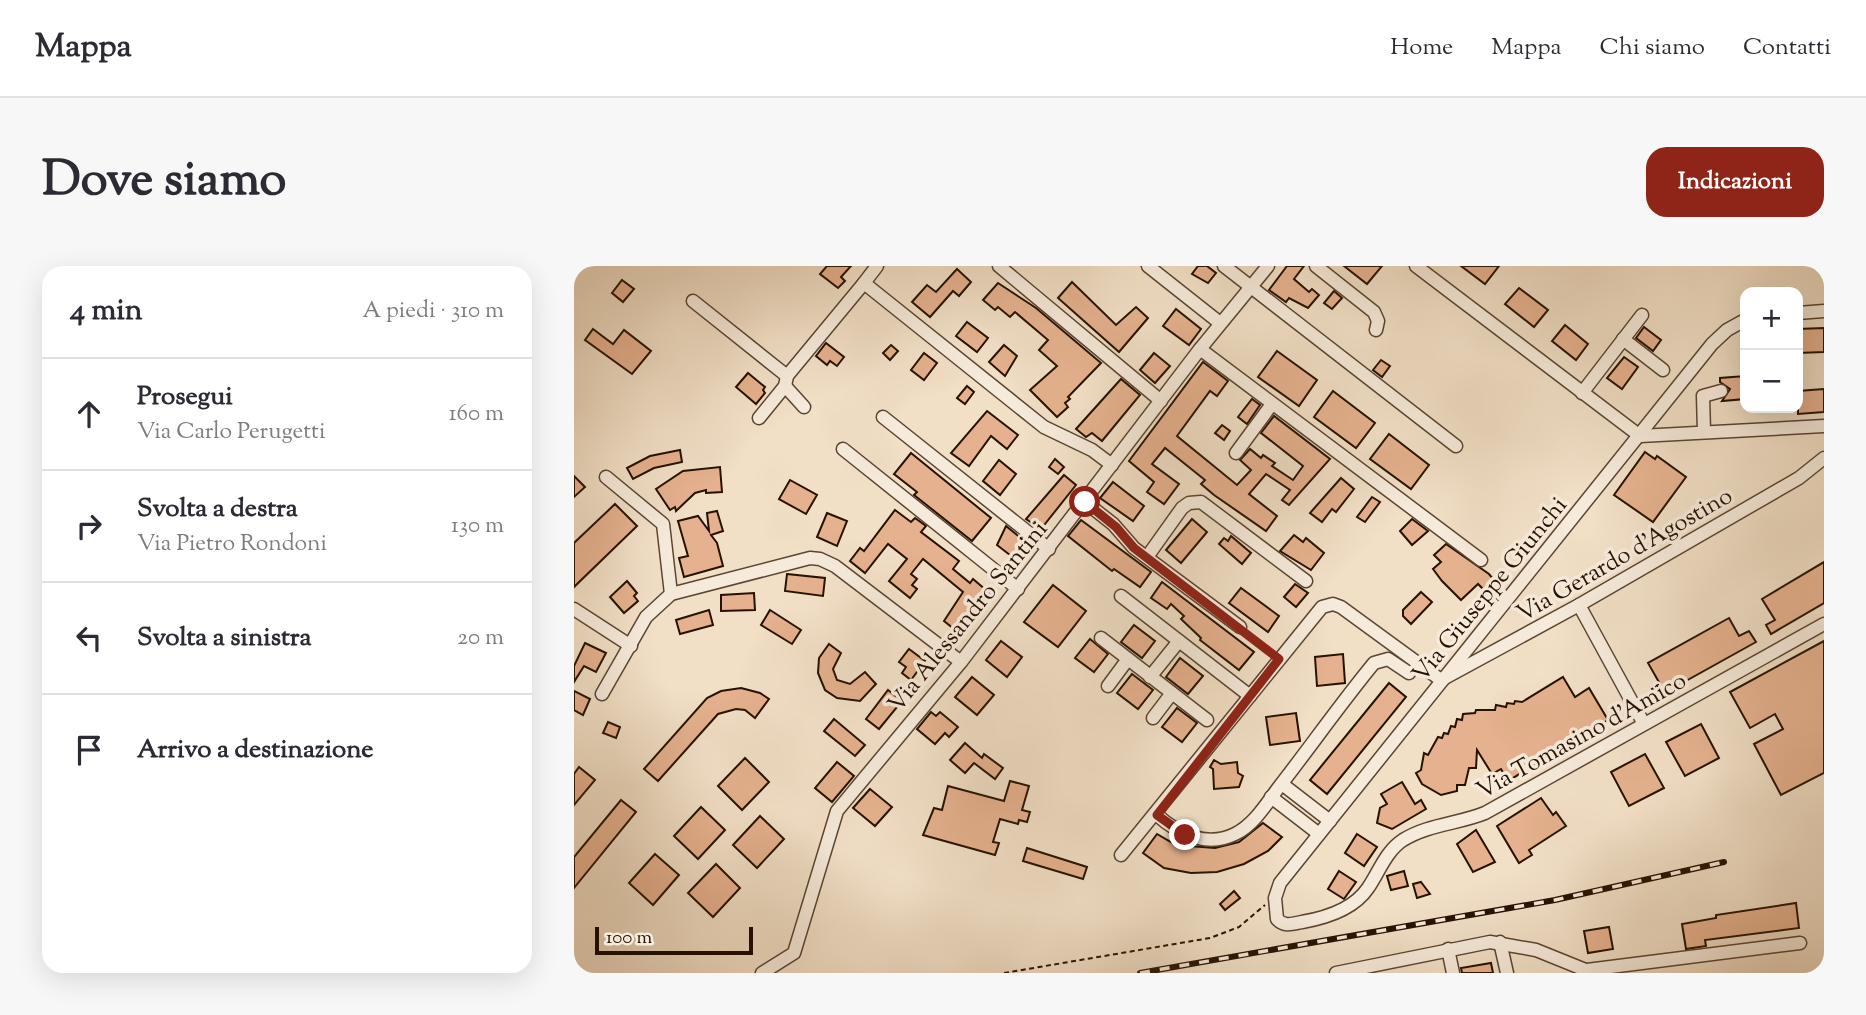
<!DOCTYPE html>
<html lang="it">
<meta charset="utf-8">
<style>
:root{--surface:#fff;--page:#f7f7f7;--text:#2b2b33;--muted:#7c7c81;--line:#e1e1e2;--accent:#8f2418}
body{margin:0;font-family:"Sorts Mill Goudy",serif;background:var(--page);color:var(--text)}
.controls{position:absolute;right:21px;top:21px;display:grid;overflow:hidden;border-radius:14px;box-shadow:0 7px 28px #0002}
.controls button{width:63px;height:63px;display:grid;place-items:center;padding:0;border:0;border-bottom:2px solid var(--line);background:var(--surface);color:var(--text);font:35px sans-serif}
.scale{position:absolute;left:21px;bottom:18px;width:158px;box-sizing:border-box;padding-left:7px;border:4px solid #271200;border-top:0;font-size:19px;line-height:24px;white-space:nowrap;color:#271200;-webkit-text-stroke:5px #f6eada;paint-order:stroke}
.stop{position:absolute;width:21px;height:21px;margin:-16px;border:5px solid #8f2418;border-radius:50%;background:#fff}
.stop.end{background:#8f2418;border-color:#fff;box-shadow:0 2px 7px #0008}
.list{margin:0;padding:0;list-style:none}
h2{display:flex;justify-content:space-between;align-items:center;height:91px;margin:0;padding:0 28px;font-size:30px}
h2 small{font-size:23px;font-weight:400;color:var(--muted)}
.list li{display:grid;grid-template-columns:46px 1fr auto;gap:21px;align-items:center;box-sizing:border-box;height:112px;padding:0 28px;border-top:2px solid var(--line)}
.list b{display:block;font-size:26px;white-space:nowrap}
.list p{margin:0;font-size:23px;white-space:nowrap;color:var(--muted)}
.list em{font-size:23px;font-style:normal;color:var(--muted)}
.icon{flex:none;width:38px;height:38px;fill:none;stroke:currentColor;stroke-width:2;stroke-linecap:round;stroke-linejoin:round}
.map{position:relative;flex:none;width:1250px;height:707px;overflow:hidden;border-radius:21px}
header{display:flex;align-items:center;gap:42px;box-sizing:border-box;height:98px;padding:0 35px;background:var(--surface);border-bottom:2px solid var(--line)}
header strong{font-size:33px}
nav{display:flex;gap:38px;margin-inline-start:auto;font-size:24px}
.intro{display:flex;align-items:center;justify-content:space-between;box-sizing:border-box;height:168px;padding:0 42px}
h1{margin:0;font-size:49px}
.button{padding:18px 32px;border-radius:21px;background:var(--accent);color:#fff;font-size:24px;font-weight:700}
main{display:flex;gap:42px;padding:0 42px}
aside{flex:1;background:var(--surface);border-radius:21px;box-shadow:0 7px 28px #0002}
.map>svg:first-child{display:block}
.building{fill:#e5b18e;stroke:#271200;stroke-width:2}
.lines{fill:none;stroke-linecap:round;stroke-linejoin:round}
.minor-casing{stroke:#5a4532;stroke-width:15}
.path{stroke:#271200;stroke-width:2;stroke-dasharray:5 3.5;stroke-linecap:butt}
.minor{stroke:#f6eada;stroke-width:12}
.rail-casing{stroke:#271200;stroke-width:6}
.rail{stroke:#f6eada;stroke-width:3.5;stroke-dasharray:10;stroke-linecap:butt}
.route{stroke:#8f2418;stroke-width:9}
.labels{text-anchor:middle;stroke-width:7;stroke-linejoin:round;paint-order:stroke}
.street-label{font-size:24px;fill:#271200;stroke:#f6eada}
</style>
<header>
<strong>Mappa</strong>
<nav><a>Home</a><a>Mappa</a><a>Chi siamo</a><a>Contatti</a></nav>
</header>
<div class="intro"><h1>Dove siamo</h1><a class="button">Indicazioni</a></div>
<main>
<aside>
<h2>4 min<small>A piedi · 310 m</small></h2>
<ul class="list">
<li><svg class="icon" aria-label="ahead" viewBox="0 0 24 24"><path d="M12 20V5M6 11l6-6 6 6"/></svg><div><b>Prosegui</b><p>Via Carlo Perugetti</p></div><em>160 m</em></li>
<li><svg class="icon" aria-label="right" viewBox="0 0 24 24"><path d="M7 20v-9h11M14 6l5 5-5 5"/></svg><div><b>Svolta a destra</b><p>Via Pietro Rondoni</p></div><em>130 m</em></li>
<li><svg class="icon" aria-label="left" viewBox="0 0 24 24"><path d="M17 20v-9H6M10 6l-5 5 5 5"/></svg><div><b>Svolta a sinistra</b></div><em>20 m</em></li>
<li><svg class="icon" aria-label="arrive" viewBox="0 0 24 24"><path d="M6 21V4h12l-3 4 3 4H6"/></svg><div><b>Arrivo a destinazione</b></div></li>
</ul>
</aside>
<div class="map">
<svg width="1250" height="707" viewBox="0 0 1250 707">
<rect width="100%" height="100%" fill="#f1dfc6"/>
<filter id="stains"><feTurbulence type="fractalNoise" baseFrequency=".00286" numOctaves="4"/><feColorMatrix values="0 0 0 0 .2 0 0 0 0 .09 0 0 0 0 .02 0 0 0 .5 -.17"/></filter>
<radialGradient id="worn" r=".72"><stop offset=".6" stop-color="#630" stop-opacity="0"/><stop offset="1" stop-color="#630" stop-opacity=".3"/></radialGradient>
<g class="building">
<path d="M253,0H277L267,11L271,15L264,22L246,8Z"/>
<path d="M624,0H633L642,7L634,17L618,8Z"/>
<path d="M713,0H730L720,13L735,26L738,23L745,29L734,42L715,32L712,36L695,24Z"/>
<path d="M770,0H808L793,18Z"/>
<path d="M887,0H925L911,18Z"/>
<path d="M383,3L397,16L385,30L379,25L356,51L338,36L353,19L362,26Z"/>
<path d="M48,14L60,23L49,36L38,27Z"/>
<path d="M498,16L542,59L562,41L574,52L545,86L484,32Z"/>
<path d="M424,17L462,42L527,97L494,131L496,133L491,137L494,141L483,151L456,124L483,100L465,84L474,74L441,46L436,51L424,41L421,44L409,34Z"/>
<path d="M945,22L974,44L960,61L931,38Z"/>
<path d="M760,25L768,32L758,43L750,37Z"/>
<path d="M602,43L627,63L615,79L589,60Z"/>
<path d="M393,56L414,72L403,86L382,70Z"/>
<path d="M991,59L1014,78L1002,94L978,75Z"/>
<path d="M1070,61L1087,74L1079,85L1062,72Z"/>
<path d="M1250,62V86L1224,87V63Z"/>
<path d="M19,63L39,78L50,64L77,85L58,108L11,74Z"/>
<path d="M252,77L270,91L263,100L256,95L253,99L242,90Z"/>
<path d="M317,79L324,85L316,94L309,87Z"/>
<path d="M430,79L443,90L431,110L415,96Z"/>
<path d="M703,85L743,114L725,140L684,111Z"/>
<path d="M350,87L363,97L350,114L337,104Z"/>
<path d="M580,87L596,100L581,117L566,104Z"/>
<path d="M1050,91L1064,101L1048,123L1033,112Z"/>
<path d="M807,94L816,100L808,111L799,104Z"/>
<path d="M629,96L654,115L643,130L636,125L603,170L663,219L677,204L666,194L676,183L687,192L689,189L701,197L698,200L719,214L729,200L687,167L700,150L756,193L715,239L708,234L716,224L692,208L675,228L703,250L692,265L640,229L627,218L631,214L591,182L578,198L605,218L590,238L573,226L580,216L555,195Z"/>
<path d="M174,107L191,121L189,124L191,127L182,138L162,121Z"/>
<path d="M1171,110V133L1148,135L1156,123L1146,116V112Z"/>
<path d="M547,113L566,129L528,175L518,167L512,171L502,163Z"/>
<path d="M393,120L400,126L391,138L383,132Z"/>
<path d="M1250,123V146L1224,148V125Z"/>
<path d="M759,125L801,157L782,182L740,151Z"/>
<path d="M678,133L686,139L673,158L664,151Z"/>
<path d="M413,145L444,169L433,183L417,170L395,200L377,187Z"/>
<path d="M648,159L656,165L650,174L641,167Z"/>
<path d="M815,168L855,199L837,223L796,193Z"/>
<path d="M106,184L108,196L80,202L59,213L53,202L76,190Z"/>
<path d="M1071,186L1081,193L1083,190L1112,211L1079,256L1040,229Z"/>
<path d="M337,187L417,252L398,275L340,229L343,226L320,208Z"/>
<path d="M481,193L490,201L484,208L475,201Z"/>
<path d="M425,194L442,208L426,229L409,215Z"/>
<path d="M146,201L148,226L132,227V224L121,227L102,245L101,241L96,244L82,223L109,205Z"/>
<path d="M490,209L502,219L467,263L452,253Z"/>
<path d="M0,210L11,221L0,231Z"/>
<path d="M767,212L780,223L762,246L758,243L748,256L736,247Z"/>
<path d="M216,214L243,229L232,248L205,233Z"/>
<path d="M539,216L570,240L559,255L526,232Z"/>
<path d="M798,231L806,236L791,256L783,251Z"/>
<path d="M41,238L63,260L0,321V277Z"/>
<path d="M321,244L337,256L341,252L352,260L347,266L385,295L379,303L396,317L399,313L419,330L405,346L402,344L385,367L370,355L389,326L349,293L337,308L343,313L338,319L343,323L336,332L315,315L333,293L314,278L291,307L276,295L286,282L290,285Z"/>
<path d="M143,245L149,265L137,269L143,277L149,300L110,311L105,292L114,290L104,255L124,250L135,265L133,247Z"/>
<path d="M253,247L273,255L263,280L243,271Z"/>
<path d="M618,253L633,266L607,297L592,284Z"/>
<path d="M838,253L854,265L838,279L826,265Z"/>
<path d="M507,254L577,306L566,321L540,303L538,305L494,270Z"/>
<path d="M432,260L454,278L441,293L423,279Z"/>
<path d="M720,269L729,276L732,272L750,287L737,304L706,285Z"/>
<path d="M657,270L677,287L668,298L645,278L650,272L654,275Z"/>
<path d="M872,278L915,308L929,325L921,335L904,318L887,334L868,315L859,303L867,296L860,289Z"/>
<path d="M1250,296V337L1197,368L1192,359L1201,354L1188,333Z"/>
<path d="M213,308L251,312L249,330L211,325Z"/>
<path d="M53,315L63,327L60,330L64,335L50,347L36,331Z"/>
<path d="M588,316L680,386L665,404L626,374L627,372L607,353L610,350L597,338L593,343L577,332Z"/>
<path d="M721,318L734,327L722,341L710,331Z"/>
<path d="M479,319L512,345L484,381L450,356Z"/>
<path d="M667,322L705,350L694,366L655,337Z"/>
<path d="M847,326L858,336L837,358L829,350V344Z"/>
<path d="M180,327L181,344L147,345V329Z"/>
<path d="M135,344L139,359L106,368L102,354Z"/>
<path d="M196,344L227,364L218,378L187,359Z"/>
<path d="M1155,352L1165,370L1175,365L1182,376L1083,431L1078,423L1086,418L1074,397Z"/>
<path d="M560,359L581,375L568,392L547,376Z"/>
<path d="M516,373L534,388L520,406L501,392Z"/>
<path d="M427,375L448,391L433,411L412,394Z"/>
<path d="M1250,375V507L1207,529L1180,478L1209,463L1201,448L1176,462L1156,426Z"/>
<path d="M11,377L32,387L22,406L10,400L0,416V400Z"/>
<path d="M255,378L267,387L259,403L263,414L276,418L291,406L302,418L286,435L263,432L251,424L244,407L245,392Z"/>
<path d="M335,383L351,395L337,414L328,407L332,401L325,396Z"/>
<path d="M769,388L771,417L743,420L741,391Z"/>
<path d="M606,392L629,410L614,428L592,411Z"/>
<path d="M558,408L579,424L564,443L543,427Z"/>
<path d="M398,411L420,429L403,449L381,431Z"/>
<path d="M989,411L1001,431L1015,422L1034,454L934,515L927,503L918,508L903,484L902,502H895L891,519H883V525L867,529L848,518L842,507L847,504L850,487L854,489L864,471L868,472L870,467L874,468L877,460L881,461L883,453L888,454L889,448L901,447L902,444H921L922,439L932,441L933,437L940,438L941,435L948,436Z"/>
<path d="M815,417L832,431L753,528L736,514Z"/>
<path d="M167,422L186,427L195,433L181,452L171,444L162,443L144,448L84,515L70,503L133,432L147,425Z"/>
<path d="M314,424L328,435L305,463L292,453Z"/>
<path d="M0,425L16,433L9,449L0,444Z"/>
<path d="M603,442L623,457L608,476L588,461Z"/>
<path d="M357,446L362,450L366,446L384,461L375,471L371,467L361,478L343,463Z"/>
<path d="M722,447L726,475L696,479L692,451Z"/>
<path d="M260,453L291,479L281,490L250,465Z"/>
<path d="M34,456L46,461L42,472L29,467Z"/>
<path d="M1127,458L1145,492L1111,510L1092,476Z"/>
<path d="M391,477L408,492L410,488L429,502L421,513L400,497L391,507L376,494Z"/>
<path d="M1071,488L1090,522L1055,540L1037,506Z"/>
<path d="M171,492L195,516L168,544L144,520Z"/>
<path d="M640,494L647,498L663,496L664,507L669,510L665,521L640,523L639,503L636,501Z"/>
<path d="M263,496L280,510L258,536L241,522Z"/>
<path d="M5,501L21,514L0,539V508Z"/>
<path d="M436,515L455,520L448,544L456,546L453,556L445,554L444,558L426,553L419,576L425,577L421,589L349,569L360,542L368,544L374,520L430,535Z"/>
<path d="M828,516L841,538L847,534L852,543L818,563L803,557L806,542L813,538L807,528Z"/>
<path d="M296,523L318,541L301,560L279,542Z"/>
<path d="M967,532L979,549L982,546L992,560L955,584L958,589L945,597L923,560Z"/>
<path d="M47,534L62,546L0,622V591Z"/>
<path d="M127,541L151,564L124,593L100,570Z"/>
<path d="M186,550L210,573L183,602L159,579Z"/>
<path d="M689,557L708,571L694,585L670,598L643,606L617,607L590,602L569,587L583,568L602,579L641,582L665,576Z"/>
<path d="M902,564L921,596L899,606L883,578Z"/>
<path d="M783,568L803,581L790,600L771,587Z"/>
<path d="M453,582L513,601L509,613L449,595Z"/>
<path d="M81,588L105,609L79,639L55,617Z"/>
<path d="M142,598L166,622L139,651L114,627Z"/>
<path d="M765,605L782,616L770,633L754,623Z"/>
<path d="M830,605L834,620L817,624L813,610Z"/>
<path d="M847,616L856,628L843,632L839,618Z"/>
<path d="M660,625L666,632L651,644L646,638Z"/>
<path d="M1222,637L1225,662L1131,674L1132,680L1112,683L1108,658L1142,652V649Z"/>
<path d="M1035,661L1039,683L1014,687L1010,665Z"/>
<path d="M917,697L919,707H888L887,702Z"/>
</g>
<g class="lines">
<defs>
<g id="minor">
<path d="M303,0L290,17L470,161L518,184L538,199"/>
<path d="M425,0L587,135"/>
<path d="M574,0L646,57"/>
<path d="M650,0L882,180"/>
<path d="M742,0L800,46L804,55L802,64"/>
<path d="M842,0L1066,170"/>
<path d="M119,35L213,110L290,17"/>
<path d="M1224,47L1250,45"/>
<path d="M1171,54L1153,64L1138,78L706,617L701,632L703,653C710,661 718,658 728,656C751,652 780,643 794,622C805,606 812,585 829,574C855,558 884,558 911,547L1250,358"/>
<path d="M1049,73L1089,104"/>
<path d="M626,83L907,294"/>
<path d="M211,120L230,141"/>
<path d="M1008,127L1068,49"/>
<path d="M309,151L475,283"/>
<path d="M185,152L211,120L213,110"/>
<path d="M1130,166L1129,130L1147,125"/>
<path d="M1066,170L1250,160"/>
<path d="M269,183L444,323"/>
<path d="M662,187L698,138"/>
<path d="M32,211L89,258L97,328"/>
<path d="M511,236L539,258L560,282L666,361"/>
<path d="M573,291L608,242L615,237L627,236L732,315"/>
<path d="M547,330L676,430"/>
<path d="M1005,339L1070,458"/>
<path d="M0,343L57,380"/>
<path d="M527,372L633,454"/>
<path d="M576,411L605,375"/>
<path d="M534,420L554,393"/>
<path d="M28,428L72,351L97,328L236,292L246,293L261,300L387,396"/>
<path d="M579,452L598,427"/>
<path d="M708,518L756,555"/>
<path d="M697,531L745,568"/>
<path d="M583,549C604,568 633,582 661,568C680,559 693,537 705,521C737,480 767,437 800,397L814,393L835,407"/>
<path d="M547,589L748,341L759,338L767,341L867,414L1005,339L1225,212L1250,192"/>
<path d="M926,676L933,707"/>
<path d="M874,683L879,707"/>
<path d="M1013,704L1226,677"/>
<path d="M188,707L220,687L263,545L387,396L626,83L694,0"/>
<path d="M762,707L916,676L962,684L1019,707"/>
</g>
</defs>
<use href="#minor" class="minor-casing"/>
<g class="path">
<path d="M676,369L696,386"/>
<path d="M430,707L636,672L665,661L691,639"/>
</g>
<use href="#minor" class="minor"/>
<defs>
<path id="rail" d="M566,707L981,634L1150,596"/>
</defs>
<use href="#rail" class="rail-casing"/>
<use href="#rail" class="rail"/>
</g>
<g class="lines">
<path class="route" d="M511,236L542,261L560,282L705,393L583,549L611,569"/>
</g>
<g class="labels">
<g class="street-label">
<text transform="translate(1050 288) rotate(-30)" y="8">Via Gerardo d'Agostino</text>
<text transform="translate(915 323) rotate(-51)" y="8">Via Giuseppe Giunchi</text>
<text transform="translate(393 350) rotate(-51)" y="8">Via Alessandro Santini</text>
<text transform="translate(1007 469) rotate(-29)" y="8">Via Tomasino d'Amico</text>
</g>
</g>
<rect width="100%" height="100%" filter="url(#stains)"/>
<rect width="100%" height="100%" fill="url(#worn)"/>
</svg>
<div class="controls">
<button>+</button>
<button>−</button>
</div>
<div class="scale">100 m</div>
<div class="stop" style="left:511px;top:236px"></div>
<div class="stop end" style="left:611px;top:569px"></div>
</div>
</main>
